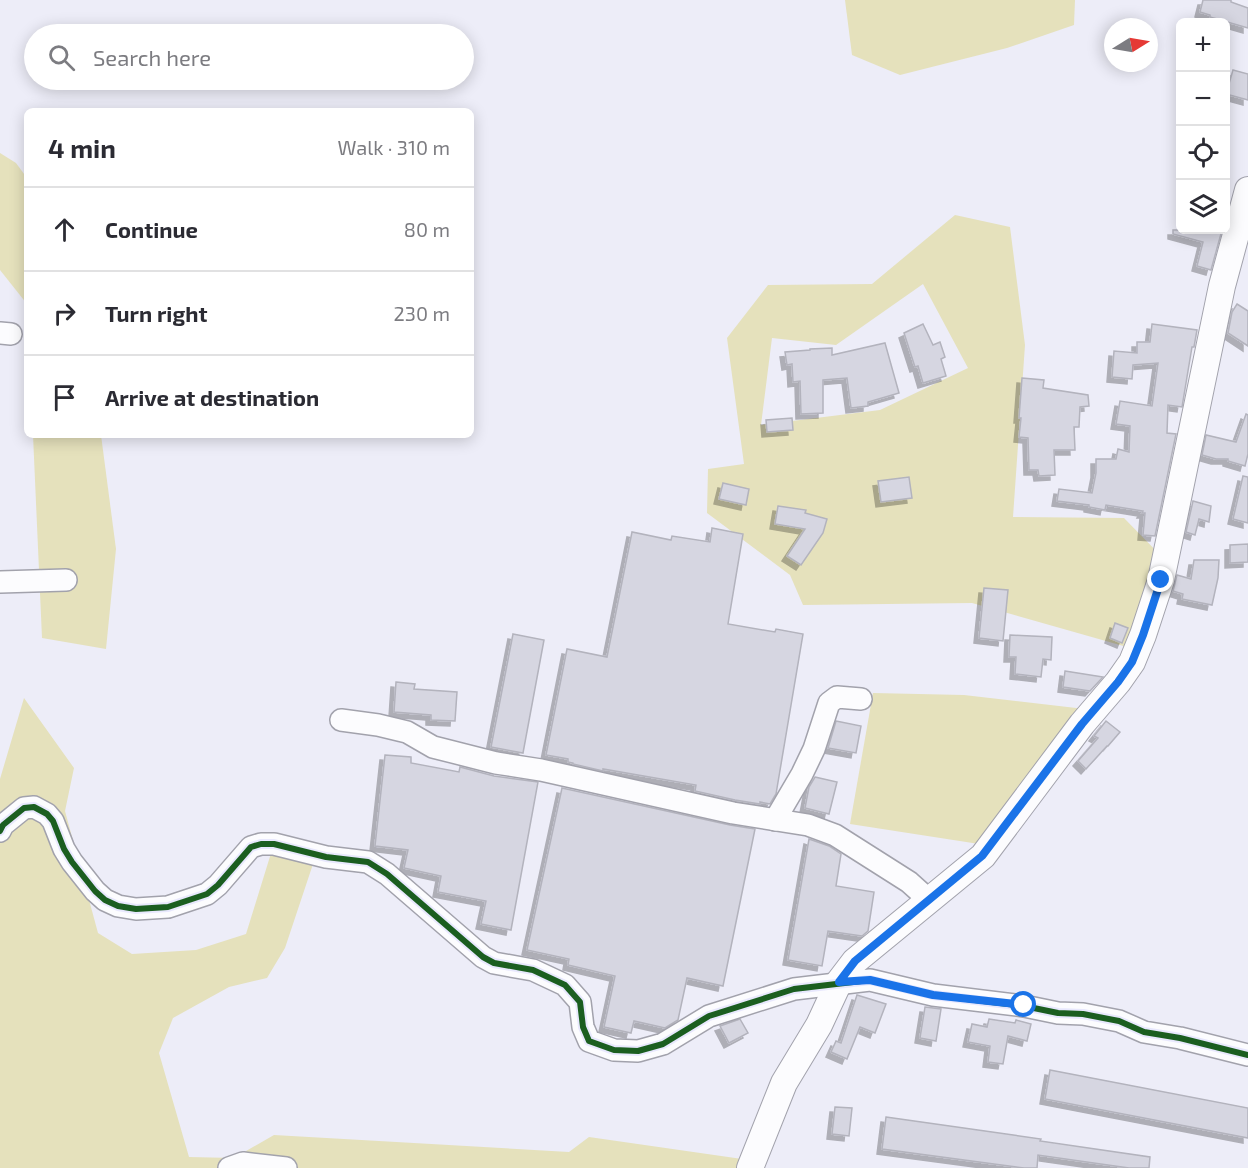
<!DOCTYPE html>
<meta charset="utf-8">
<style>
:root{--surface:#fff;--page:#f7f7f7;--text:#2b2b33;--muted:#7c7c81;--line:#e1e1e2}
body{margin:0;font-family:"Exo 2",sans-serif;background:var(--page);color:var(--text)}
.controls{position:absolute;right:18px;top:18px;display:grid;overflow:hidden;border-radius:9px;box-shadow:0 3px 15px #0003}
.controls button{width:54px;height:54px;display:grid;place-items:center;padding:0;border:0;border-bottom:2px solid var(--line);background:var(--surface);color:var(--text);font:30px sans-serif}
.compass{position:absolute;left:1104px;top:18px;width:54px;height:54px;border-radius:50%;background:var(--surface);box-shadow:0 3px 15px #0003;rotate:79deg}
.stop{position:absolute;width:18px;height:18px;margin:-14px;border:4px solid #1a73e8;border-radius:50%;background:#fff}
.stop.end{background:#1a73e8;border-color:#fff;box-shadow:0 2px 6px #0008}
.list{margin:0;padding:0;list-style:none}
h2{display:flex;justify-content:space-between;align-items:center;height:78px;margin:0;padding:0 24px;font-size:26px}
h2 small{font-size:20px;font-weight:400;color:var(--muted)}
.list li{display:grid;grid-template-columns:39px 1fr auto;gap:18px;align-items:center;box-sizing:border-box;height:84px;padding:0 24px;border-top:2px solid var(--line)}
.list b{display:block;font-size:22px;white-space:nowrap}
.list em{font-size:20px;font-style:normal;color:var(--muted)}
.icon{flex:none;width:33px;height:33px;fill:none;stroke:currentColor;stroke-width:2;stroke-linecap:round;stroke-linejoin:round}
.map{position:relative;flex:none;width:1248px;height:1168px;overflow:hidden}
.search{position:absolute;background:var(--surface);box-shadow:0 3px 15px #0003;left:24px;top:24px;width:450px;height:66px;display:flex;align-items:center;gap:15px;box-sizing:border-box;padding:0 21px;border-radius:33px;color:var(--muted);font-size:22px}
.panel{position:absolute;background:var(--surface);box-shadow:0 3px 15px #0003;left:24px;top:108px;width:450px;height:330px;border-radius:9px}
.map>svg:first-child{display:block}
.green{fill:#e5e1bc;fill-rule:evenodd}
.building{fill:#d6d6e1;stroke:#b3b3bd;stroke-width:1.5;filter:url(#shadow)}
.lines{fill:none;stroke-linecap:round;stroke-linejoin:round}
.minor-casing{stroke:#a2a2ac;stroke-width:24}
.major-casing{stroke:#a2a2ac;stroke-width:28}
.minor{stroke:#fcfcfe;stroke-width:21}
.major{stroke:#fcfcfe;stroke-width:26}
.cycleway-casing{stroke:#e8e8fd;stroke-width:10}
.cycleway{stroke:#1b5e20;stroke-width:6}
.route{stroke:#1a73e8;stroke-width:8}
</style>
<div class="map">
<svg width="1248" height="1168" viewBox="0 0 1248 1168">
<defs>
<filter id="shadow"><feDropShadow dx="-5" dy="5" stdDeviation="0" flood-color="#0004"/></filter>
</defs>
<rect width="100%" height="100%" fill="#ededf8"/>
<g class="green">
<path d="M845,0H1075L1074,25L1007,48L900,75L852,55Z"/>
<path d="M0,153L16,163L27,178V304L0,270Z"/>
<path d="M955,215L1010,227L1025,345L1013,517L1124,518L1167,562L1141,651L972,603L803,605L790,575L707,513L708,469L744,464L727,338L768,285L872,284ZM923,284L968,368L880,410L761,425L772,338L836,345Z"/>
<path d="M33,435H101L116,549L106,649L42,638Z"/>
<path d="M873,693L964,695L1102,711L992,846L850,824Z"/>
<path d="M24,698L74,768L65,811L98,933L132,954L196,950L246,934L276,837L318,849L285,948L267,978L229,987L173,1018L159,1053L189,1157L234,1158L274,1135L569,1152L589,1137L756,1161V1168H0V779Z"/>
</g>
<g class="building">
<path d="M1203,0H1231V2L1248,8V28L1210,17V15L1200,12Z"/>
<path d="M1233,70L1248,74V100L1226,94Z"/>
<path d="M1173,230H1222L1211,270L1197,266L1203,242L1173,234Z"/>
<path d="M1237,304L1248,311V346L1228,333L1232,312Z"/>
<path d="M923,324L933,345L940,342L945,357L941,359L946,376L923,383L918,366L915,367L904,333Z"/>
<path d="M1152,324L1197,330L1194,347H1192L1182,407L1168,405L1167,433L1176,434L1155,536L1143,535L1145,513H1142L1143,511L1106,505L1105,510L1089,507V505L1057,501L1059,489L1092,493L1096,473V459H1116L1118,449L1129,452L1130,426L1116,424L1120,401L1152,406L1158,363L1133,365L1132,379L1112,377L1114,351L1137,353V342H1150Z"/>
<path d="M885,343L899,393L868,402V406L851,408L847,378L823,380V413L801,414L800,381L793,382L792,364L787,365L785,352L810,350V349L832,348V355Z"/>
<path d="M1022,378L1044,380L1043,388L1088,395L1089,406L1080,407L1079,427H1074L1075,450H1054L1055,475L1039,476L1038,470H1029L1028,438L1019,437L1021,418H1019Z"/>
<path d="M1246,414L1248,415V454L1245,466L1228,461V459H1216L1202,455L1206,435L1236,442Z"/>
<path d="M792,418L793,430L767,432L766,420Z"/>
<path d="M1243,476L1248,477V523L1233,519Z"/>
<path d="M909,477L912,498L881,502L878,481Z"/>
<path d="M723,483L749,489L746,505L719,499Z"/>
<path d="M1193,501L1211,506L1209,522L1199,519L1195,535L1186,532Z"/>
<path d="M778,506L806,510L805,513L827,519L823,533L801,565L787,556L805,529L775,524Z"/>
<path d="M712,528L743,534L728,624L775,632L776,629L803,634L776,794L770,804L760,802V804L735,800L695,791L696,785L603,769V771L573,764V763L568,762V759L546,755L567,649L607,657L632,532L671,540L672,536L710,542Z"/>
<path d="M1248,544V562L1230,563V545Z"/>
<path d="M1194,560H1219L1218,578L1212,605L1182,599L1183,594L1173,591L1177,575L1191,579Z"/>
<path d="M984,588L1008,590L1003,641L979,638Z"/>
<path d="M1115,623L1128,628L1122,643L1110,638Z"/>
<path d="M513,634L544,640L523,753L491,747Z"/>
<path d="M1010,635L1052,637L1051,660L1043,659L1041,677L1015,674L1016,657H1009Z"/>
<path d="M1065,671L1103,677L1090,691L1063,687Z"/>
<path d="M396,682L415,684L414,689L457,692L455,721L431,720V715L394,712Z"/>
<path d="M836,721L861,726L856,753L828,748Z"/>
<path d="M1106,721L1120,732L1108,746H1107L1086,769L1078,761L1098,738L1094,736Z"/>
<path d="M385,755L411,757V763L459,772L460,767L494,776L538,782L511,930L481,924L486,901L438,892L441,876L404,868L408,850L375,846Z"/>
<path d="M815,777L837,782L829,814L805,808L809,787Z"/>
<path d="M562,788L730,825L755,829L723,986L687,978L678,1020L665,1028L634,1021L631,1033L604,1027L615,976L568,965L569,959L527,950Z"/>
<path d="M809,839L829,846L841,854L836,886L874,892L868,931L862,936L828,931L822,966L788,960Z"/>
<path d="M857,995L886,1004L875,1033L860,1027L847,1059L831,1052L836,1041L841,1043Z"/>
<path d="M925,1007L941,1009L936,1041L920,1038Z"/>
<path d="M740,1019L748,1033L729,1043L720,1026Z"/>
<path d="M989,1019L1015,1023L1016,1020L1031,1024L1027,1041L1008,1036L1003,1064L988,1062L990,1046L968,1042L972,1024L987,1027Z"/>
<path d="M1050,1070L1248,1108V1138L1045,1099Z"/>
<path d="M835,1107L852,1108L849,1136L832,1134Z"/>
<path d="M886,1117L1041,1139L1040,1141L1150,1157L1149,1168H1129L1038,1155L1037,1168H1024L882,1149Z"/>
</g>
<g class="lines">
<defs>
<g id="minor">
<path d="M0,333L11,334"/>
<path d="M0,582L66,580"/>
<path d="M341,720L378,725L407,732L433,747L496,763L541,770L733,813L808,825L835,835L909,882L929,900"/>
<path d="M775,820L802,774L814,749L829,703L837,697L861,699"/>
<path d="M0,831L3,825L24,808L34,807L47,814L53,821L64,849L72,862L95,891L105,900L118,906L136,909L168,907L207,894L218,885L251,847L261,844H274L326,857L368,862L387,874L483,957L494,963L533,970L565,985L580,1002L583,1027L589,1041L614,1050L638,1051L663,1044L709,1016L794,989L870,980L933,995L1024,1006L1058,1013L1083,1014L1119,1021L1144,1032L1180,1038L1248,1055"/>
<path d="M229,1168L243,1163L286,1168"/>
</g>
<path id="major" d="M750,1168L784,1083L819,1025L839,982L855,961L983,856L1082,724L1118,682L1132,662L1143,635L1161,580L1222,286L1248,190"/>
</defs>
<use href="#minor" class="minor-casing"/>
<use href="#major" class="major-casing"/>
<use href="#minor" class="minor"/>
<use href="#major" class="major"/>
<defs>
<path id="cycleway" d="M0,831L3,825L24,808L34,807L47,814L53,821L64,849L72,862L95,891L105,900L118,906L136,909L168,907L207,894L218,885L251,847L261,844H274L326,857L368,862L387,874L483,957L494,963L533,970L565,985L580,1002L583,1027L589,1041L614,1050L638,1051L663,1044L709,1016L794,989L870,980L933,995L1024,1006L1058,1013L1083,1014L1119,1021L1144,1032L1180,1038L1248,1055"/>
</defs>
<use href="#cycleway" class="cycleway-casing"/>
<use href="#cycleway" class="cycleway"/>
</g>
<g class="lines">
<path class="route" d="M1024,1005L933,995L870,980L839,982L855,961L982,856L1082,724L1118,682L1132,662L1143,635L1161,580"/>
</g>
</svg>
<div class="controls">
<button>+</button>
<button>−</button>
<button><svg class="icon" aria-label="locate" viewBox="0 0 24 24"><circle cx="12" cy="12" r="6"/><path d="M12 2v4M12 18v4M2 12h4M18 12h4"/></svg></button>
<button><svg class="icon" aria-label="layers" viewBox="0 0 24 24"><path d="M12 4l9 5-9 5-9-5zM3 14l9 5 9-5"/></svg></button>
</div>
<svg class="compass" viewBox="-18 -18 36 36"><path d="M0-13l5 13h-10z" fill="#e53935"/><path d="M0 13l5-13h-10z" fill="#7c7c81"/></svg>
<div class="stop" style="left:1024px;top:1005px"></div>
<div class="stop end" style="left:1161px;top:580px"></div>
<div class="search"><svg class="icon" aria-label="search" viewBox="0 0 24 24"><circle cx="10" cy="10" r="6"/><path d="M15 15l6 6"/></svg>Search here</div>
<section class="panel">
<h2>4 min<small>Walk · 310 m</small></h2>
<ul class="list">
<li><svg class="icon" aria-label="ahead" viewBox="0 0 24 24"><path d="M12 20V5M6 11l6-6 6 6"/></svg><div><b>Continue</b></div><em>80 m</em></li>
<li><svg class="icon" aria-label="right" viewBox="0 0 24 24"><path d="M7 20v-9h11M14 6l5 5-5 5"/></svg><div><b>Turn right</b></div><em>230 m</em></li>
<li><svg class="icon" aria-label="arrive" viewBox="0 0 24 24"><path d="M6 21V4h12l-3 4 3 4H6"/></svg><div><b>Arrive at destination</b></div></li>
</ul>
</section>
</div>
